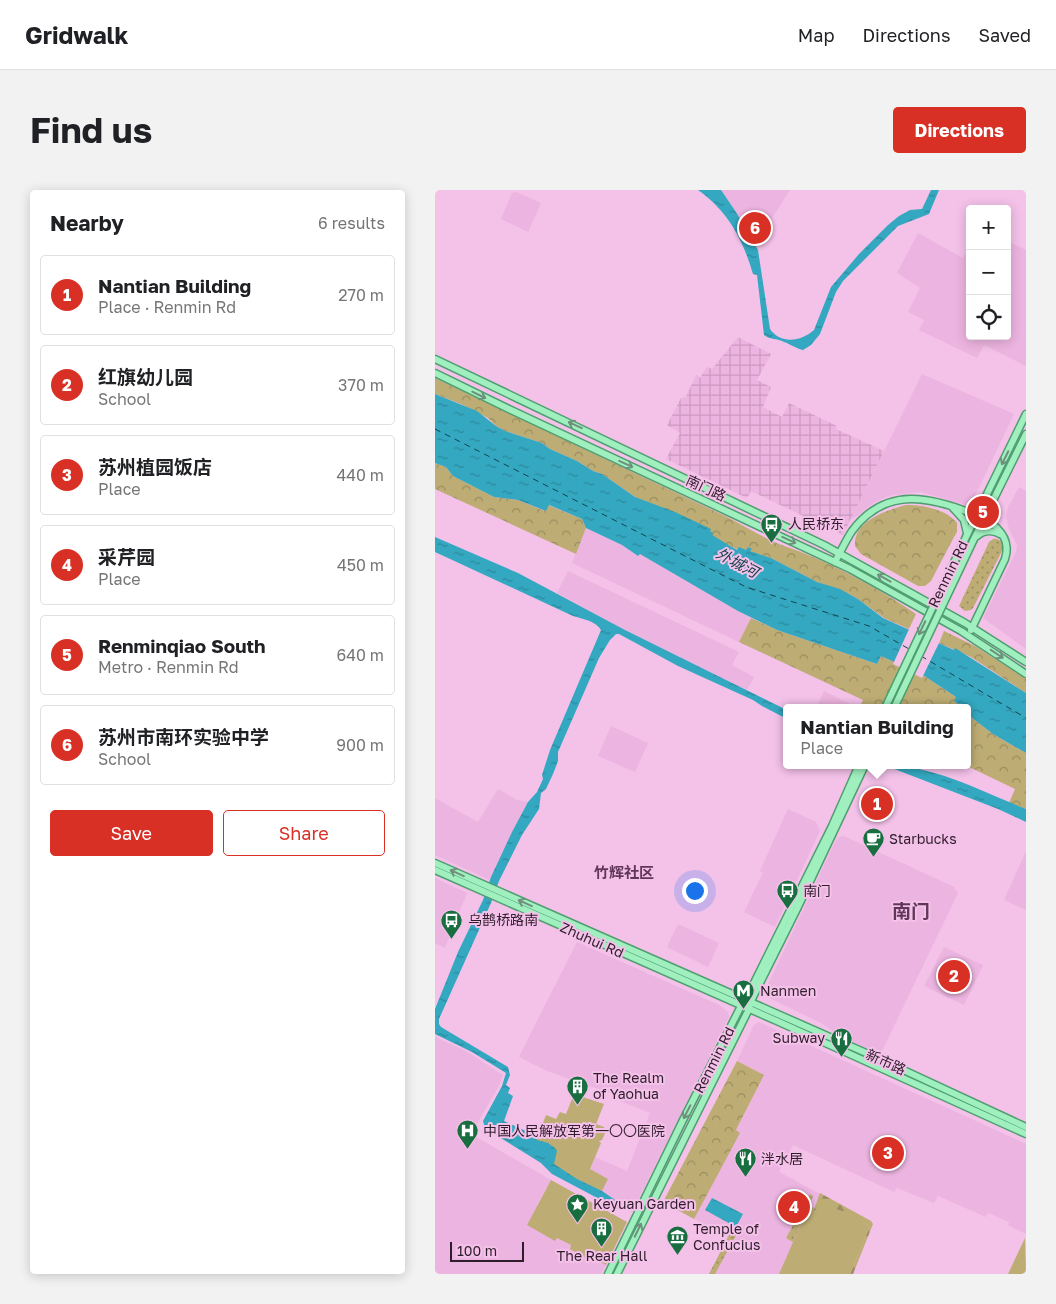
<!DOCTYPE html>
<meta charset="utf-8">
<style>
:root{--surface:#fff;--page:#f2f2f2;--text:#202124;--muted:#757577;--line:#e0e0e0;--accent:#d93025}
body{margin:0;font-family:"Golos Text","Noto Sans SC",sans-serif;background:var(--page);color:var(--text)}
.controls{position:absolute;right:15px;top:15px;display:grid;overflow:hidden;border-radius:5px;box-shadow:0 2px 12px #0003}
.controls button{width:45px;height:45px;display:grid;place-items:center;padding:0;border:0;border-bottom:1px solid var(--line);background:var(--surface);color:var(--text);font:25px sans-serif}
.scale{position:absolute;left:15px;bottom:12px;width:74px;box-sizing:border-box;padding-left:5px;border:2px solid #301d2c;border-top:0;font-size:14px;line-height:18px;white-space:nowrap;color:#301d2c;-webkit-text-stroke:4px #f4c1e9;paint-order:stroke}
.you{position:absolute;left:259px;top:700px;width:18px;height:18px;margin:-12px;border:4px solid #fff;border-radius:50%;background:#1a73e8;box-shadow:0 0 0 8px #1a73e833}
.badge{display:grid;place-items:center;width:32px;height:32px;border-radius:50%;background:var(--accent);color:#fff;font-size:16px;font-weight:700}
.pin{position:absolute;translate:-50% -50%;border:2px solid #fff;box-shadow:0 1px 5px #0006}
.popup{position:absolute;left:348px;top:514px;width:188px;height:65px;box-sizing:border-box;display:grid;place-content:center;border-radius:5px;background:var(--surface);filter:drop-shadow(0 1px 4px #0005);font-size:16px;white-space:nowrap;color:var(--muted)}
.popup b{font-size:19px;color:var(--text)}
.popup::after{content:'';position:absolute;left:50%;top:100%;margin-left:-10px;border:10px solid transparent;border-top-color:var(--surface)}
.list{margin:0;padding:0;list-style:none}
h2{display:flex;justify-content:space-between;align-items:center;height:65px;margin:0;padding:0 20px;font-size:21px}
h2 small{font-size:16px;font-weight:400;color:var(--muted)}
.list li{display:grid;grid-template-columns:32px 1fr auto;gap:15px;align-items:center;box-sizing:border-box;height:80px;margin:0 10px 10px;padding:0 10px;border:1px solid var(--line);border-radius:5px}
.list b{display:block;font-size:19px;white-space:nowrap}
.list p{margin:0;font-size:16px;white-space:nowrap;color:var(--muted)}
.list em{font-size:16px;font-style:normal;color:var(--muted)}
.actions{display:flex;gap:10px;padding:15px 20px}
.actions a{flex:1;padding:11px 0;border:1px solid var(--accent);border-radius:5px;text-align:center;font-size:18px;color:var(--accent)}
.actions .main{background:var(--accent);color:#fff}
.icon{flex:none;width:28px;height:28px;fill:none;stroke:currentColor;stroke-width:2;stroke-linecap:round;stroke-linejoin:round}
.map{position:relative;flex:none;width:591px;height:1084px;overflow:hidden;border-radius:5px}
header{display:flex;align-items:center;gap:30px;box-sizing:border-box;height:70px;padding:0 25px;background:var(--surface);border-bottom:1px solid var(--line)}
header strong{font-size:24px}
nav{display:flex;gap:28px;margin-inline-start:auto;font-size:18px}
.intro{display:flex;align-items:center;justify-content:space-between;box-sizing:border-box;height:120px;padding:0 30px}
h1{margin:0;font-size:35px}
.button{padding:12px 22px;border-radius:5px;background:var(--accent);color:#fff;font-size:18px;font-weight:700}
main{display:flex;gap:30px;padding:0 30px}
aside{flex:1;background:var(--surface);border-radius:5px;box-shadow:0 2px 12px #0003}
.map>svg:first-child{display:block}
.built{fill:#ecb4e0}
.industrial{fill:url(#industrial-grid)}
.grass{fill:url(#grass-dots)}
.forest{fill:url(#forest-firs)}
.park{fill:url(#park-crowns)}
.garden{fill:#bdad74}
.water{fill:url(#water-ripples)}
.pier{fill:#f4c1e9}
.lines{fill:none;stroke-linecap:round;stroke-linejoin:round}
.ferry{stroke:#11434d;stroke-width:1;stroke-dasharray:6 5;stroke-linecap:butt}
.major-casing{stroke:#4f9e70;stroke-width:9}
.major{stroke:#a0efbf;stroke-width:6}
.major-bridge-casing{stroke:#4f9e70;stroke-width:9;stroke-linecap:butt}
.major-bridge{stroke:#a0efbf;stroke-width:6}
.oneway{stroke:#6e907d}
.labels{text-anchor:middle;stroke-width:4;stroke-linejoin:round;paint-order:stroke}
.street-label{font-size:14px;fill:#301d2c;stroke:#f4c1e9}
.poi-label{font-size:14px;fill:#301d2c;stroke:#f4c1e9;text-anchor:start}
.water-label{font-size:15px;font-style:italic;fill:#11434d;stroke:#f4c1e9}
.neighbourhood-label{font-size:15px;font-weight:bold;fill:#613759;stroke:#f4c1e9}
.district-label{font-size:19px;font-weight:bold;fill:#613759;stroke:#f4c1e9}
</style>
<header>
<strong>Gridwalk</strong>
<nav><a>Map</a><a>Directions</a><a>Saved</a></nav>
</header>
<div class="intro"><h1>Find us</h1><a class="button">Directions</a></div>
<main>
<aside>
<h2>Nearby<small>6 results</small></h2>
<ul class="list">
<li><span class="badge">1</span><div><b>Nantian Building</b><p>Place · Renmin Rd</p></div><em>270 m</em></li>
<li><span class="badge">2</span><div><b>红旗幼儿园</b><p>School</p></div><em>370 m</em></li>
<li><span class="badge">3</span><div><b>苏州植园饭店</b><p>Place</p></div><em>440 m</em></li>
<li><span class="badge">4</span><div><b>采芹园</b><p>Place</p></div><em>450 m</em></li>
<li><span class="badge">5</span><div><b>Renminqiao South</b><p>Metro · Renmin Rd</p></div><em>640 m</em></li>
<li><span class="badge">6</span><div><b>苏州市南环实验中学</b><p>School</p></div><em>900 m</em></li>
</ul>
<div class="actions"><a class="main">Save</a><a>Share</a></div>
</aside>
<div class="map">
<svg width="591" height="1084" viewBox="0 0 591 1084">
<defs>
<pattern id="industrial-grid" width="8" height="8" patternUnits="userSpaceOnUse" patternTransform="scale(1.25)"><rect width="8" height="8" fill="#ecb4e0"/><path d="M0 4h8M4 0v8" fill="none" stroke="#cb9ac0"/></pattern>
<pattern id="grass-dots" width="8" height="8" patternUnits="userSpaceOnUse" patternTransform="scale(1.25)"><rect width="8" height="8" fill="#bdad74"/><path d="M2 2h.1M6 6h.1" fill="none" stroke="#9a8c5f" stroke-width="1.8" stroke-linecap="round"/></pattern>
<pattern id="forest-firs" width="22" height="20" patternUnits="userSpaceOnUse" patternTransform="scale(1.25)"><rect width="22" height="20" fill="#bdad74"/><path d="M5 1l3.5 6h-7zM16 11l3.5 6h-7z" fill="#9a8c5f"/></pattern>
<pattern id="park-crowns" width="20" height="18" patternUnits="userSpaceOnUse" patternTransform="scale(1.25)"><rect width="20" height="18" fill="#bdad74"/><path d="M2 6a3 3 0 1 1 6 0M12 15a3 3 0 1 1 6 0" fill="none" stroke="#9a8c5f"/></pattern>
<pattern id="water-ripples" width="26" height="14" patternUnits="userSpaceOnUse" patternTransform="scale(1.25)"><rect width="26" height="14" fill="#33a8c0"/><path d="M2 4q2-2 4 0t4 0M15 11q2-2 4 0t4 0" fill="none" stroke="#2c889c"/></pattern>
</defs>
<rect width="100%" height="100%" fill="#f4c1e9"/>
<g class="built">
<path d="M286,0H355L320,55L301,22Z"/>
<path d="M81,2L106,13L93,42L66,29L77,3Z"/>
<path d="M483,43L528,68L535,56V146H572V51L591,60V176L549,155L542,168L484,140L489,130L473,122L485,98L462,83Z"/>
<path d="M487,184L579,224L540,306L535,314L531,315L486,302L457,305L440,312L422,326L416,329Z"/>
<path d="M584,297L591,301V459L548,428L581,362L582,355L574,339L571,326L573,317Z"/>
<path d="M151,338L187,355L203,366L205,363L316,428L304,452L137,373Z"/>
<path d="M133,381L304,462L297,475L319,487L312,500L190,440L122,403Z"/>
<path d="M389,501L423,518H381Z"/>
<path d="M176,536L213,553L200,582L163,566Z"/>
<path d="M63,599L82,610L93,612L55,690L0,665V608L43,632Z"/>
<path d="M353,619L381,632L385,641L340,737L309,722L328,683L325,681Z"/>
<path d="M409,646L519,697L523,703L445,865L408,848L386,833L328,805L401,650L404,647Z"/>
<path d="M591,661V720L569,710Z"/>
<path d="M0,688L32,703L10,758L0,753Z"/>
<path d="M243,734L284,753L273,777L232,757Z"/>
<path d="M142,752L284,815L293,822L294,827L292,831L197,1022L188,1017L167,1001L173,989L155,980L160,967L192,981L215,923L185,911L186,907L112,881L84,867Z"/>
<path d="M509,757L548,775L529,815L489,796Z"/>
<path d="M324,832L591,954V1044L573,1035L574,1032L553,1023L551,1027L503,1006L499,1013L462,998L459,1002L358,955L344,982L436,1031L418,1084H274L294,1048L259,1029L304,943L301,941L329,885L302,871L319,835Z"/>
<path d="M0,847L31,861L68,885L64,896L36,944L116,990L102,1015L120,1051L122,1048L137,1056L135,1058L151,1067L152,1065L171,1075L166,1084H0Z"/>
</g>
<path class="industrial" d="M303,147L336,164L322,190L336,197L328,217L347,227L354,213L402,236L401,239L449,261L408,345L316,301L312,308L231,269L245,243L232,235L246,208L251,207L261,185L265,188L271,178L273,177L277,179Z"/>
<g class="grass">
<path d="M558,349C565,348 568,353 568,359L538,418L536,420L530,421L524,416L554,352Z"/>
<path d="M375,1004L378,1006L358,1052L351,1048Z"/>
<path d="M297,1039L303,1042L280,1084H274Z"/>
</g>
<path class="forest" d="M385,1003L436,1031L438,1034L418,1084H415L435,1036C412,1025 403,1013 378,1022Z"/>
<g class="park">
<path d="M0,188L290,326C308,335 325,346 344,354C351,357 359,359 366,362C406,378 446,400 481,424L474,439L449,428L423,409L414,404L382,392L336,368L320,363L315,361L313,357L311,360H303L200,307L167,284L158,281L142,271L115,259L107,253L70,241L61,236L53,228L26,214L0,204Z"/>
<path d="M0,273L11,277L18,286L59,307L83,310L110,321L113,315L147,329L151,338L141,364L0,299Z"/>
<path d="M471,315C488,315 511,319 522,333V342L519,347L496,391L490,396H483L426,364L420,356C418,331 452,320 471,315Z"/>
<path d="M316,428L342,440L442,474L446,466L488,485L521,507L526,518H424L428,510L304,452Z"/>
<path d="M509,441L540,456L591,489V503L536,467L504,453Z"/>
<path d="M532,524L558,544L591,563V619L574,613L580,599L530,575H532Z"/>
<path d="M302,871L329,885L301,940L305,943L259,1029L228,1012Z"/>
</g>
<g class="garden">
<path d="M139,904L169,914L161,934L169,937L171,941L167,950L164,951L166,953L155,979L173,989L167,1001L134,989L92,954L98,943L103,946L111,925L121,929L125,922L131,924Z"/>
<path d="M116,990L192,1032L171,1075L153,1065L151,1068L135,1059L136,1055L122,1048L120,1051L92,1035Z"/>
<path d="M374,1016L379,1018L378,1021C400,1012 416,1026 435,1036L415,1084H344Z"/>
<path d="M590,1048L591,1084H573Z"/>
</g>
<g class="water">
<path d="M263,0H286L301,22L323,60L335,139C346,155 367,151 379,140L396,97L424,64L453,35L464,26L475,20L487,19L496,0H504L494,24L463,36L408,91L401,102L385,144L376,155L368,160C360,158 355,154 349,152C342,148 335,150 329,145L322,85L318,84C308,50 293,21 263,0Z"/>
<path d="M0,204L42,221L61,236L70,241L107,253L115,259L142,271L158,281L167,284L200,307L240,322L276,339L275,341L278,343L277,345L302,360L304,357L311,360L313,357L317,359L315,361L336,368L382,392L405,399L423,409L448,428L519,460L520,458L591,503V563L558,544L532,524V518H526L525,515L519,511L521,507L488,485L446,466L442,474L342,440L303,421L205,364L203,366L187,355L151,338L147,329L114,315L111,321L83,310L59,307L18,286L11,277L0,273Z"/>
<path d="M0,347L83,383L190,440L352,520V529L327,516L318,510L243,476L184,444H181L175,450L164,468L123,562V571L118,584L111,599L106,603L104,619L87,645L64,691L56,713L4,829V834L6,837L73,877L75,885L71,895L75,898L73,903L78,906L69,931L97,944L102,950L113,953L120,958L122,961L119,974L142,989L167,1001L189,1016L185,1020L117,984L106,973L50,938L48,931L67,896L71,883L37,862L0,844V819L23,762L48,710L56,687L77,642L93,612L102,602L108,589L107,585L115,560L166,440C161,431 148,429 138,426L0,362Z"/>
<path d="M449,575C498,575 546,601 591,619V632L563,619Z"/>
<path d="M277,1008L308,1024L301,1037L270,1020Z"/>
</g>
<path class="pier" d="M475,437L505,451L487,488L458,474Z"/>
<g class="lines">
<g class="ferry">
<path d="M0,239L311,397L434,436L474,459"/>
<path d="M486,466L591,528"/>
</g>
<defs>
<g id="major">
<path d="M0,169L389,355L530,433L591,472"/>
<path d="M0,183L76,220L415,379L526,441L591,484"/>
<path d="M518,318L529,330L532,343"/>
<path d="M542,346C550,339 558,340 567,345"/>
<path d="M531,347L591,224"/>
<path d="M539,349L591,244"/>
<path d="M400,372C406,361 411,350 417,341C451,295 497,307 541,325"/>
<path d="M536,440L570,369C576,350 565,338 550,329"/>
<path d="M0,673L447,870L591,937"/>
<path d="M0,680L344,832L591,944"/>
<path d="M173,1084L248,930L306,816L310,811L397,636L424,575"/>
<path d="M182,1084L314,819L315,813L362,719L430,575"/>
</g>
</defs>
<use href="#major" class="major-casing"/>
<use href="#major" class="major"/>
<defs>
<g id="major-bridge">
<path d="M450,518L531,347"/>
<path d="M459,518L539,349"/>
</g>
</defs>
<use href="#major-bridge" class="major-bridge-casing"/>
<use href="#major-bridge" class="major-bridge"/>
</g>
<defs><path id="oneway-shaft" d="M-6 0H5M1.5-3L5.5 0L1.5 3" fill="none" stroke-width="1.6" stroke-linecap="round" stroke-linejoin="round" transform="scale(1.25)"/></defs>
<g class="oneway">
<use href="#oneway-shaft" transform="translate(44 205) rotate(26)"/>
<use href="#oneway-shaft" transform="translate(140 235) rotate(-155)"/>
<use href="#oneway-shaft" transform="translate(570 268) rotate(116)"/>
<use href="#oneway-shaft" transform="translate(191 274) rotate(25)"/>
<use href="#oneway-shaft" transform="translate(354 350) rotate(25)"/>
<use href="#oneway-shaft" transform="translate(449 388) rotate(-151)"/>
<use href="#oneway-shaft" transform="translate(487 438) rotate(116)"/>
<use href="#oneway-shaft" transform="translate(562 464) rotate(34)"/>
<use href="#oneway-shaft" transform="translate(22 683) rotate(-156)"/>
<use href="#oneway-shaft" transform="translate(90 713) rotate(-156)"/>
<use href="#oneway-shaft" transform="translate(252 922) rotate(117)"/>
<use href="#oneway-shaft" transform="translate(203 1040) rotate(-64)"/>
</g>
<defs>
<symbol id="bus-pin" viewBox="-11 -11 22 30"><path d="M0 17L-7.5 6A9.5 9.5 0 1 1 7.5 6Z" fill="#196e40" stroke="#f4c1e9"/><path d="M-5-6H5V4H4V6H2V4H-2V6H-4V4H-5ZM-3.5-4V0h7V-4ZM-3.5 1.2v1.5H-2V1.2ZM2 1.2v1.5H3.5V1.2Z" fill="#fff"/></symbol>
<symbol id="cafe-pin" viewBox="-11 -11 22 30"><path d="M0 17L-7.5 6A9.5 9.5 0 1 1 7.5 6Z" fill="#196e40" stroke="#f4c1e9"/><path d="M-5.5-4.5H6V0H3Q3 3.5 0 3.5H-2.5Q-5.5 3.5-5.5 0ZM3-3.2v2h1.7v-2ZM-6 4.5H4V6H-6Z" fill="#fff"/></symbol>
<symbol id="metro-pin" viewBox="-11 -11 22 30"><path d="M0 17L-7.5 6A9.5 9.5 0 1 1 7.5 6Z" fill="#196e40" stroke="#f4c1e9"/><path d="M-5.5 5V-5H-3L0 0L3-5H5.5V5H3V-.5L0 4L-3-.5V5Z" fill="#fff"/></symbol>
<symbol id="restaurant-pin" viewBox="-11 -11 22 30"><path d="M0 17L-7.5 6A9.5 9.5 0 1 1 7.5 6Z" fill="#196e40" stroke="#f4c1e9"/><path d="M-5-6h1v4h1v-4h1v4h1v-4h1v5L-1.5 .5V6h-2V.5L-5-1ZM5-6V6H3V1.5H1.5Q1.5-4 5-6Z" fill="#fff"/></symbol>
<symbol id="building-pin" viewBox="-11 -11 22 30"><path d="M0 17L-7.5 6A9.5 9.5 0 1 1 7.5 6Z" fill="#196e40" stroke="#f4c1e9"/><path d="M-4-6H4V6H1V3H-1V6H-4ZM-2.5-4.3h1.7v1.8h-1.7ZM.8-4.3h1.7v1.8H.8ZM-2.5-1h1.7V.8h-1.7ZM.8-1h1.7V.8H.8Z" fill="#fff"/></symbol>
<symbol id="hospital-pin" viewBox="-11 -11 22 30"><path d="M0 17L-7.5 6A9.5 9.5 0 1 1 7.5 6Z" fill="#196e40" stroke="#f4c1e9"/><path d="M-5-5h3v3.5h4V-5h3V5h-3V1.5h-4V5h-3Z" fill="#fff"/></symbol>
<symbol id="sight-pin" viewBox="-11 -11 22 30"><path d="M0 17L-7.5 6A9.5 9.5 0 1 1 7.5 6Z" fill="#196e40" stroke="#f4c1e9"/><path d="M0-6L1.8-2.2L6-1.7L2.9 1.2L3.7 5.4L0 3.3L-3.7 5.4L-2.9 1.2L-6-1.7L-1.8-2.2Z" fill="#fff"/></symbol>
<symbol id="museum-pin" viewBox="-11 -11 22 30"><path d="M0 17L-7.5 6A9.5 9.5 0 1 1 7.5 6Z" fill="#196e40" stroke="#f4c1e9"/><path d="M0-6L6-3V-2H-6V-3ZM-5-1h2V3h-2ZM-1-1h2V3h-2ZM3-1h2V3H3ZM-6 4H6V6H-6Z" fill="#fff"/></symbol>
</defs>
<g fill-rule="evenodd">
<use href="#bus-pin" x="324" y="322" width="25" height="34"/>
<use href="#cafe-pin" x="426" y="636" width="25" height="34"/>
<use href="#bus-pin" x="340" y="688" width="25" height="34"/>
<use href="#bus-pin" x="4" y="718" width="25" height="34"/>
<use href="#metro-pin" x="296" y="788" width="25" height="34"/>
<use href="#restaurant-pin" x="394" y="836" width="25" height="34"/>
<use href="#building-pin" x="130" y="884" width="25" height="34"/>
<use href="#hospital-pin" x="20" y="928" width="25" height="34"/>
<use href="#restaurant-pin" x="298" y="956" width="25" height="34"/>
<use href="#sight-pin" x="130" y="1002" width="25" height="34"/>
<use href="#building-pin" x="154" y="1026" width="25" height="34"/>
<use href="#museum-pin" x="230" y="1034" width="25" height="34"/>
</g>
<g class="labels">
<g class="street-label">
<text transform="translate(271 298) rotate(25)" y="5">南门路</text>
<text transform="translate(513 384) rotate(-64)" y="5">Renmin Rd</text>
<text transform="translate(157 750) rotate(24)" y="5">Zhuhui Rd</text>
<text transform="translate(279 870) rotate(-63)" y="5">Renmin Rd</text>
<text transform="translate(451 872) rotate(24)" y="5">新市路</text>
</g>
<g class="poi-label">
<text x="353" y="339">人民桥东</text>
<text x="454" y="654">Starbucks</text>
<text x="368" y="706">南门</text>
<text x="33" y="735">乌鹊桥路南</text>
<text x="325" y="806">Nanmen</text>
<text x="390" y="853" text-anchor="end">Subway</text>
<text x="158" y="893">The Realm<tspan x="158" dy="16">of Yaohua</tspan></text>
<text x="48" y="946">中国人民解放军第一〇〇医院</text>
<text x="326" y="974">泮水居</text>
<text x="158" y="1019">Keyuan Garden</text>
<text x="258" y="1044">Temple of<tspan x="258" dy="16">Confucius</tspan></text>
<text x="167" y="1071" text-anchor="middle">The Rear Hall</text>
</g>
<g class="water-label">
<text transform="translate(302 373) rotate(28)" y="5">外城河</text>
</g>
<g class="neighbourhood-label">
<text x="189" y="688">竹辉社区</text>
</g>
<g class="district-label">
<text x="476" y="728">南门</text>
</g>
</g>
</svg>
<div class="controls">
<button>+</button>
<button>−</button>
<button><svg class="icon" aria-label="locate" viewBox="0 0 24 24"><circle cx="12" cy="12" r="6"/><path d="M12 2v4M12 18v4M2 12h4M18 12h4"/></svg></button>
</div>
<div class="scale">100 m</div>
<div class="you"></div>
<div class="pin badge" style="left:442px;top:614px">1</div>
<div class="popup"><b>Nantian Building</b>Place</div>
<div class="pin badge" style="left:519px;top:786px">2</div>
<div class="pin badge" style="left:453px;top:963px">3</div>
<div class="pin badge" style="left:359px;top:1017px">4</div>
<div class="pin badge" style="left:548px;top:322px">5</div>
<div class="pin badge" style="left:320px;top:38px">6</div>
</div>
</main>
